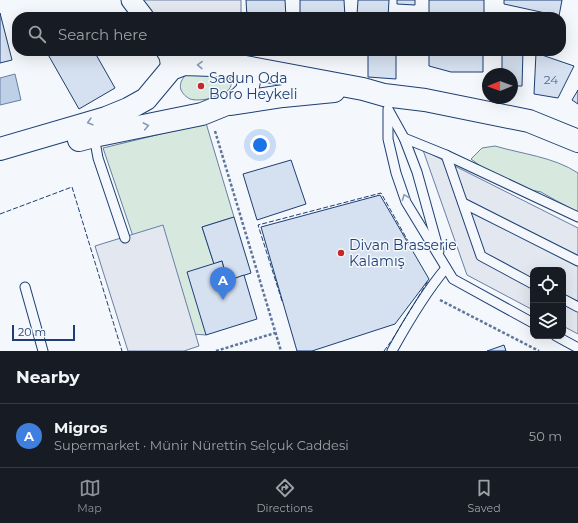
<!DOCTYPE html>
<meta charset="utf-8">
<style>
:root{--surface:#171b24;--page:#20242c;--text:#f1f3f6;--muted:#9ea1a6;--line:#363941;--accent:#8c9099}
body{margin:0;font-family:Montserrat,sans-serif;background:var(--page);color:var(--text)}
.controls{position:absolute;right:12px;bottom:12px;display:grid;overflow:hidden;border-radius:8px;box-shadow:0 4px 16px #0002}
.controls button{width:36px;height:36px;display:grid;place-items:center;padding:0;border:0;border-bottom:1px solid var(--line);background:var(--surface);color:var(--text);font:20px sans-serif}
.compass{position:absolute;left:482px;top:68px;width:36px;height:36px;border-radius:50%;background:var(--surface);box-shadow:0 4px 16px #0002;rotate:269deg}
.scale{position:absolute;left:12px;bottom:10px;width:63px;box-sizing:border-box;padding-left:4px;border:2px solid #1d3f73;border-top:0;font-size:11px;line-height:14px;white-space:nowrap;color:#1d3f73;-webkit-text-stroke:3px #f4f7fb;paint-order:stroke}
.you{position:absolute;left:260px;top:145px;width:14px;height:14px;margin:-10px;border:3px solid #fff;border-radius:50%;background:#1a73e8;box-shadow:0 0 0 6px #1a73e833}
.badge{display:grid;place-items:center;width:26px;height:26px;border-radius:50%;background:var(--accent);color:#fff;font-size:13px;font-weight:700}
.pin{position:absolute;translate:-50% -33px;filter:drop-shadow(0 1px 2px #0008)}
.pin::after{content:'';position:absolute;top:21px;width:14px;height:12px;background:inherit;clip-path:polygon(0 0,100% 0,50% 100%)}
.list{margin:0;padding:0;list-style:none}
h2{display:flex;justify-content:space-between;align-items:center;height:52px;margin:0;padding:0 16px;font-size:17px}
h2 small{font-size:13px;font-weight:400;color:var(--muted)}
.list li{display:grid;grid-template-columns:26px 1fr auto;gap:12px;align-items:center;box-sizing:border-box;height:64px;padding:0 16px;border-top:1px solid var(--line)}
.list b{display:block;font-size:15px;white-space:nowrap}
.list p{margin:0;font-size:13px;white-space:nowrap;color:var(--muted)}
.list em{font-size:13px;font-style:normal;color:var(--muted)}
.icon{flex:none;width:22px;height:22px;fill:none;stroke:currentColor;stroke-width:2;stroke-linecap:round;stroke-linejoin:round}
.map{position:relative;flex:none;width:578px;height:351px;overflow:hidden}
.search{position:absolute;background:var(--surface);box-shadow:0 4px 16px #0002;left:12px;right:12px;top:12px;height:44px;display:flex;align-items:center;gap:10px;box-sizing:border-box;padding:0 14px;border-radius:16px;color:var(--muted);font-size:15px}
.sheet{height:116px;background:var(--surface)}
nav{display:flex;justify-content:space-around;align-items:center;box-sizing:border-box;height:56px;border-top:1px solid var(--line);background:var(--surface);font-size:11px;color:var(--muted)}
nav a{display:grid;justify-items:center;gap:2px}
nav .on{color:var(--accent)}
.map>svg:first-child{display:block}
.green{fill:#d7e8df;stroke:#687fa3}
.parking{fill:#e3e8f0;stroke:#687fa3}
.water{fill:#bed0e5;stroke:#687fa3}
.building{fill:#d5e0f0;stroke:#1d3f73}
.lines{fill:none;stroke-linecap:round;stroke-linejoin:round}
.service-casing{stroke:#1d3f73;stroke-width:11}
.minor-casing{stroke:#1d3f73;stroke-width:21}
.tertiary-casing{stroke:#1d3f73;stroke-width:24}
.path{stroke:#5e769c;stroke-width:2.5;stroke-dasharray:3 2;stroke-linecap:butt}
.service{stroke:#f4f7fb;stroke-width:9}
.minor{stroke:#f4f7fb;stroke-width:19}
.tertiary{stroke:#f4f7fb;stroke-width:22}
.fence{stroke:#1d3f73;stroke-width:1;stroke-dasharray:5 2;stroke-linecap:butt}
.oneway{stroke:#889bb7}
.poi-dot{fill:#c62828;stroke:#f4f7fb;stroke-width:1.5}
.labels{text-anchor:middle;stroke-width:3;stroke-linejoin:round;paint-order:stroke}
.number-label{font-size:12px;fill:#4b6792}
.poi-label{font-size:14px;fill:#1d3f73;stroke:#f4f7fb;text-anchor:start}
</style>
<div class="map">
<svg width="578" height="351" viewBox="0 0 578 351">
<rect width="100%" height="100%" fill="#f4f7fb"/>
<g class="green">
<path d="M187,74L228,76C243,94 202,103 190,99C186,97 183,94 181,90C179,84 182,78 187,74Z"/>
<path d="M206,123L234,217L202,227L214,264L206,335L179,333L138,251L103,148Z"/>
<path d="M495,146C522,154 554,157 578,173V212L555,200L541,192L526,189L483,168L471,159L482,148Z"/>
</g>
<g class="parking">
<path d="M140,0H241V17H152Z"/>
<path d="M175,51H242V64L183,62Z"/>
<path d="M423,150L578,228V334L563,326V270H533V310L467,275Z"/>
<path d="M163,225L199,346L184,351H128L95,246Z"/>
</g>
<path class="water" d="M15,74L21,100L0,105V78Z"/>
<g class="building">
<path d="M246,0H285L286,17H247Z"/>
<path d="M300,0H344L345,17H300Z"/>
<path d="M358,0H389L388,17L357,15Z"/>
<path d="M397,0H415V5L397,4Z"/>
<rect x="429" y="0" width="55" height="17"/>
<path d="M504,0H562L559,16L504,4Z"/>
<path d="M0,13L12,60L0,63Z"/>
<path d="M46,51H94L115,88L79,109Z"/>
<rect x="247" y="51" width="39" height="3"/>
<rect x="300" y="51" width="45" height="4"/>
<path d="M429,51H483V72H451L429,66Z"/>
<path d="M502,51H523L522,86H512V74H502Z"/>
<path d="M536,53L574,66L558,98L534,94Z"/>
<path d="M368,54H396V79L368,77Z"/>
<path d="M578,90V104L572,100Z"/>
<path d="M291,160L306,204L257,220L243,174Z"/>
<path d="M380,195L429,279L395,324L312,351H297L261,227Z"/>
<path d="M234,217L251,273L227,281L222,261L214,264L202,227Z"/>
<path d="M222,261L227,281L244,275L257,319L206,335L187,272Z"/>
<path d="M504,345L506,351H487Z"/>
</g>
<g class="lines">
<defs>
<g id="service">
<path d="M388,109V139L396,173L406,202L453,279L533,323"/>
<path d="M389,111L404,138L417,172L439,251"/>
<path d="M94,136L98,158L125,238"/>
<path d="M404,138L446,155L578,217"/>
<path d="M446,155L481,256L533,284"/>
<path d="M463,203L578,261"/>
<path d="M25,287L43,351"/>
<path d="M563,299L578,307"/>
<path d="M556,336L578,348"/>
<path d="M392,351C408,322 425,293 446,268"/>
</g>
<g id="minor">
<path d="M131,0L144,17"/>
<path d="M166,51L169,56L171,69"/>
</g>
<g id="tertiary">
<path d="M231,104L283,96L334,91"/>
<path d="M79,140L94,136L202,114L239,99L247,91L249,81L246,72L240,66"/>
<path d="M0,149L106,118L128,109L146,99L171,69L184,64L240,66L363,89L384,95L425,100L529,121L578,141"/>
</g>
</defs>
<use href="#service" class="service-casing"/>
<use href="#minor" class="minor-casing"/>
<use href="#tertiary" class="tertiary-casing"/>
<g class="path">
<path d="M215,131L281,351"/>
<path d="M440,300L539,351"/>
<path d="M216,351L275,333"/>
</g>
<use href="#service" class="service"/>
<use href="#minor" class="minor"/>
<use href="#tertiary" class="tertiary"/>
<g class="fence">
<path d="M0,214L72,187L122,351"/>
<path d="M282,301L258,225L381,193L408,241"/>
<path d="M384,351L392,340L428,281"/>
</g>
</g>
<defs><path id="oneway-chevron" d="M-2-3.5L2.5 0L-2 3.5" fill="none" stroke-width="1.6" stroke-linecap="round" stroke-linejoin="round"/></defs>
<g class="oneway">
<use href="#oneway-chevron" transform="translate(200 65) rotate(-178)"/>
<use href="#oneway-chevron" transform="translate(90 122) rotate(164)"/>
<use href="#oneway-chevron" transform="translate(146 126) rotate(-11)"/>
<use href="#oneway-chevron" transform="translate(405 197) rotate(-111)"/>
</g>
<g class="poi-dot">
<circle cx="201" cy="86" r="4"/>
<circle cx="341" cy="253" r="4"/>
</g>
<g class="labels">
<g class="number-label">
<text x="551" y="84">24</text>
</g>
<g class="poi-label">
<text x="209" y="83">Sadun Oda<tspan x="209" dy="16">Boro Heykeli</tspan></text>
<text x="349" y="250">Divan Brasserie<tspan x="349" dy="16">Kalamış</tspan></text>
</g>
</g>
</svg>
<div class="controls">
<button><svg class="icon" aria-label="locate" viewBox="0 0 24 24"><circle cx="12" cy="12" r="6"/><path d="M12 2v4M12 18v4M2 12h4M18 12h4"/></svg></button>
<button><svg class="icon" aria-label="layers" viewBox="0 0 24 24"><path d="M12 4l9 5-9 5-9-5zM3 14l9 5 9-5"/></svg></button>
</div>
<svg class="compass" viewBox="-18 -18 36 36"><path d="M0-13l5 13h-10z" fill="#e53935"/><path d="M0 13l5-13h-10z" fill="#9ea1a6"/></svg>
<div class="scale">20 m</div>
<div class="you"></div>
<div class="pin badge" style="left:223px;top:300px;background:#3f7fe0">A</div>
<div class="search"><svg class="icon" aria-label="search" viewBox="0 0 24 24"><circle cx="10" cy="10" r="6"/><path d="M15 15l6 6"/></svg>Search here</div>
</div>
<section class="sheet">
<h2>Nearby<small></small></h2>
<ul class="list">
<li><span class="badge" style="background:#3f7fe0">A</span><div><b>Migros</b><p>Supermarket · Münir Nürettin Selçuk Caddesi</p></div><em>50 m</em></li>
</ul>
</section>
<nav>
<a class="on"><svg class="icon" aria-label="map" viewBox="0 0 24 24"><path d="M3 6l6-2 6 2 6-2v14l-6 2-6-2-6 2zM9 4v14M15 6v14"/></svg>Map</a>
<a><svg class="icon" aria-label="directions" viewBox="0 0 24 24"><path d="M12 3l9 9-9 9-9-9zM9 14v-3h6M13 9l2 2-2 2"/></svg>Directions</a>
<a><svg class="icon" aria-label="saved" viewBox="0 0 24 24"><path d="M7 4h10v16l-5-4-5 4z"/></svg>Saved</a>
</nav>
